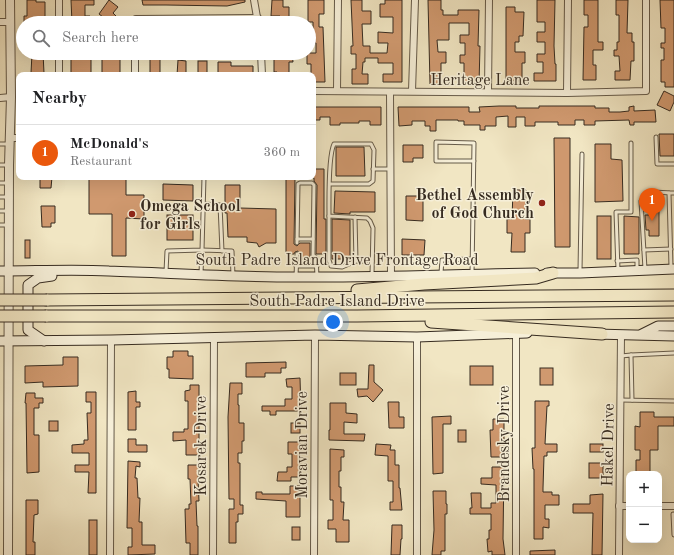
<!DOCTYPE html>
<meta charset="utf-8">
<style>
:root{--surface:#fff;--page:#f2f2f2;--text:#202124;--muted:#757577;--line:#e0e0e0;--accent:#ea580c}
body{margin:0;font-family:"Old Standard TT",serif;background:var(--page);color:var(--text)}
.controls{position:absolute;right:12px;bottom:12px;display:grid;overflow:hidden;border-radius:8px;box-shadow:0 4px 16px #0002}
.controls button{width:36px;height:36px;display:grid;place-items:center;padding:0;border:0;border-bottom:1px solid var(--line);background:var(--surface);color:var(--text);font:20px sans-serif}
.you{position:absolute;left:333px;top:322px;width:14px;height:14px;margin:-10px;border:3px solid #fff;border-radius:50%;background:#1a73e8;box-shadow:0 0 0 6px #1a73e833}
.badge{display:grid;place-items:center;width:26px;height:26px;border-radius:50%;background:var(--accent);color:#fff;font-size:13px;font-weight:700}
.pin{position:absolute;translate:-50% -33px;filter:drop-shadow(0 1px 2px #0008)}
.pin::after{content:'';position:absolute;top:21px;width:14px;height:12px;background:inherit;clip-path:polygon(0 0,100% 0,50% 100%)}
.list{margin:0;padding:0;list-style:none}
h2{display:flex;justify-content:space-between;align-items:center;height:52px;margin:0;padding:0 16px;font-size:17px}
h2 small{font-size:13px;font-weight:400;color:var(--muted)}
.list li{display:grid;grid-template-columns:26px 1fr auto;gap:12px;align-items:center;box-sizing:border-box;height:56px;padding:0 16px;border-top:1px solid var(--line)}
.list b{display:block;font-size:15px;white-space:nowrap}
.list p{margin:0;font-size:13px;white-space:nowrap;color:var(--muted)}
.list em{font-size:13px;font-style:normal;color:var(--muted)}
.icon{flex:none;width:22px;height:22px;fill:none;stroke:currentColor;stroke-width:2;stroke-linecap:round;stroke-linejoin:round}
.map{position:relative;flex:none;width:674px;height:555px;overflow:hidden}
.search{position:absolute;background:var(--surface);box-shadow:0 4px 16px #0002;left:16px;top:16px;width:300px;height:44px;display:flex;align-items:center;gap:10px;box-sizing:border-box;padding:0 14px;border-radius:22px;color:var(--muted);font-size:15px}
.panel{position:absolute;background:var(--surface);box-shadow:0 4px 16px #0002;left:16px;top:72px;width:300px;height:108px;border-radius:8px}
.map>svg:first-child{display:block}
.building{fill:#d0996f;stroke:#362b20}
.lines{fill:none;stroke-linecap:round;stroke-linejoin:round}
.service-casing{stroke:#655a49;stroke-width:5}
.minor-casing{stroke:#655a49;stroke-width:8}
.tertiary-casing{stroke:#655a49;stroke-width:10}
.secondary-casing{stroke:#362b20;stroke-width:11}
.motorway-casing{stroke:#362b20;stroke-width:13}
.service{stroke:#f6efd8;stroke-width:3}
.minor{stroke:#f6efd8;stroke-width:6}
.tertiary{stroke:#f6efd8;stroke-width:8}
.secondary{stroke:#f6efd8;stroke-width:9}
.motorway{stroke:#f1e6c3;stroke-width:11}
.motorway-bridge-casing{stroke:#362b20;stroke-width:13;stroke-linecap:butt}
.motorway-bridge{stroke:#f1e6c3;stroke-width:11}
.poi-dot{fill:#8f2418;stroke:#f6efd8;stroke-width:1.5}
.labels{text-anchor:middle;stroke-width:3;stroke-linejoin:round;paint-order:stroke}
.street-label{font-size:16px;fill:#362b20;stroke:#f6efd8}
.poi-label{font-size:16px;font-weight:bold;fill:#362b20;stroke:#f6efd8;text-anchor:end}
</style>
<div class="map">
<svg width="674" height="555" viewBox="0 0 674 555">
<rect width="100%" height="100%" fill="#f1e6c3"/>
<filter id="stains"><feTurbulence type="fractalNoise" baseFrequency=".005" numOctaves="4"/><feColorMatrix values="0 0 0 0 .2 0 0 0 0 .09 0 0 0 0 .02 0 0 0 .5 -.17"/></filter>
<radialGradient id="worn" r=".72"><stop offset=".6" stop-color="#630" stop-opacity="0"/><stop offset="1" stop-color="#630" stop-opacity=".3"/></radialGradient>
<g class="building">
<path d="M27,0H36V2H45V23H24V16H27Z"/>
<path d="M71,0H94V5H85V16H90L89,23H72Z"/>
<path d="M109,0L118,7L113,13L116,16L111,23L99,14Z"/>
<path d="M142,0H245V2L227,6L166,5H143Z"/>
<path d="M272,0H283V7H289V21H280V16H271Z"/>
<path d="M308,0H324V14H319V27H323L325,82H313V75H311V64H307V53H316V43H309V32H313V22H308Z"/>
<path d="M351,0H362V11H371V24H362L363,46H370V53H387L388,43H378V32L393,33V17H380V4H385V0H402V82H383V74H393V63H378V58H365V62H363L362,74H368V84H352V69H356V54H351V46H353Z"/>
<path d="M428,0H441V10H443V15H458V10H479L478,46H480L479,84H464V63H460V55H465V43H460V35H469V23H449V40H437L438,52H446V63H441V84H430Z"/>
<path d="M537,0H555L554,46L555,64H556V81H534V73H543V62H537V54H545V42H537V32H545V22H537Z"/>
<path d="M584,0H598V42H603V50H593V65H596V80H583L584,27H588V15H584Z"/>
<path d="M616,0H628L627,33H632V42H634V61H631L630,80H615V71H620L619,56H614V50H617V42H619V15H616Z"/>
<path d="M660,0H674V87H665V82H661V60H664V48H661V43H665V28H661Z"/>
<path d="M506,7H515V12H524L523,36H519V42H515V52H525V63H522V81H506Z"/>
<path d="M32,53H43L44,73H31Z"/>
<path d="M71,53H81V56H91V75H71Z"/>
<path d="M106,53H120V75H102V56H107Z"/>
<rect x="150" y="53" width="10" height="22"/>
<path d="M274,53H292L293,62H289V75H277V72H274Z"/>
<path d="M178,60L186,61V75H177Z"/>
<rect x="198" y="61" width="9" height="14"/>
<path d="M218,62H231V66H253V75H218Z"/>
<path d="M664,91L674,96V102L670,111L657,105Z"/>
<path d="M499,106H516V108H539V106H595V108H609V112H620L629,111V107L634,106V111L655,110L656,122H634V125H630L629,120L595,121V125H584V120H575V125H558V122H535V126H525V117H516V127H508V116L496,117V126H485V130H480V125H464V121H458V120H436V131H430V126H425V121H412V125L399,126L398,107H469V112H480L479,107Z"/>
<path d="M313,107H381V125H370V121H359V123H340V125H330V117H320V120H313Z"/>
<path d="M659,134H674V156H660Z"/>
<path d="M554,138H570V247H555Z"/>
<path d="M595,144H611V159L622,160L623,201L595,202Z"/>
<path d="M403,145H423V158H413V162H403Z"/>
<path d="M336,147H364L365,176H336Z"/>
<path d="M313,169H324V219H326V254H316L317,185L314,181V178H313Z"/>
<path d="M40,177H52L51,188H40Z"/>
<path d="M89,177H126V195H144V219L126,218V256H112V214H89Z"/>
<path d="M286,177H295L294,244L297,246L300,243H310V259H300V254L298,251L295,252L294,254H286Z"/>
<path d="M163,184L193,185V201L163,200Z"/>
<path d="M225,185H240V208L276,209V243H266L259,247L257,243L247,242V237H228L227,213H225Z"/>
<path d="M513,190H526L525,219H530V233H525V252H511L512,233H507V219H512Z"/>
<path d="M335,191L375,192V212H350V214L334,213Z"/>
<path d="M406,196H423V221L406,220Z"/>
<path d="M41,206H55V223H51V227H42Z"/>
<path d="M649,209L659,210V236H649V230H646L645,215H649Z"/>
<rect x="167" y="215" width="26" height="25"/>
<rect x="597" y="216" width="14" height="43"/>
<path d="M624,216L639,217V254H624Z"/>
<path d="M332,219L350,220V259H332Z"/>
<path d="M402,239L425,240L424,255H402Z"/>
<rect x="25" y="240" width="5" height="18"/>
<path d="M173,351H188V356H193V379L169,378V369H167V357H173Z"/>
<path d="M63,357H78V386L43,387V382L25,383V366L63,365Z"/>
<path d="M286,362V368H281V373H265V377H246V363Z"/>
<path d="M369,365H374V382L383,390L373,402L367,396L358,397L357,389H368Z"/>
<rect x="470" y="366" width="23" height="19"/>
<rect x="540" y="368" width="13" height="17"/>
<rect x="340" y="373" width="16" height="12"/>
<path d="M300,378L301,411H276V415H270V411H262V406H285V399H292V387H287L286,379Z"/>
<path d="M230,383H242V394H238V405H239V423H244V441H242V453H238V463H240V505H243V514H238V522H236V543H229V509H234V499H229L228,417Z"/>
<path d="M190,385H199V455H186V440L173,441V432H184V429H188V401H185V391L190,390Z"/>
<path d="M136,391V402H140V407H136V430H128V392Z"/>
<path d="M86,392H96V493H88L89,472H75V465H89V453H72V445L84,444V440H88L87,413H91V402H86Z"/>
<path d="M26,393H35V398H43V403H39V408H34V435H39V472L27,473L26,403H25Z"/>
<path d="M535,401H549V406H547L545,444H557V452H547V456H544L543,488V492H552V495H559V505H545V519H549V528L543,527V539H534V469H533L532,448H535Z"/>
<path d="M388,402H399V417H404V428H389Z"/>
<path d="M330,403H346V413L357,414V423L344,422V434H365L364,441L329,440V430H330Z"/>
<path d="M640,412H654V417H674V426H658V450H650V473H636V460H640V450H635V426L640,427Z"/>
<path d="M451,416V424H443V473L433,474L432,417Z"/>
<path d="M493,419H504V457H491L490,430H493Z"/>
<rect x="49" y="421" width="9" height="10"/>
<rect x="291" y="423" width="9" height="10"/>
<rect x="458" y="430" width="8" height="12"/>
<path d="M128,439H136V445H147V452H128Z"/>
<path d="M288,442H300L301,477H291V481H277L278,472H287V467H292V454H288Z"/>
<path d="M376,444L391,445L390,450H395V465H399V488H400L402,510H390V502H393V481H388V456L375,455Z"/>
<rect x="590" y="444" width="13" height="8"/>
<path d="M330,449L344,450V457H341V471H339V487H341V502H344L343,520H349V542H336V529H328V520H333V500H330Z"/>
<path d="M128,461L140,462V467L136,466L135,478H137L138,498H140L139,522H142V545H155V554L128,555V547H132V528H127Z"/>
<rect x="589" y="463" width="14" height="15"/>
<path d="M188,465H199L198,479L199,501H196L197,526H198V555H190V543H186L185,509H189V504H191L190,479H188Z"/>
<path d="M492,467H504L503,539L505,555H492V551L488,552L487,539H489V530H491V514H470V508H472L471,493H481V508H491V503H496V485L481,484V478H492Z"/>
<path d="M290,486H300V517H286V501L256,499V492H262V494H290Z"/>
<path d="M433,491H446V504H447V514H445V551H441V555H432L434,530Z"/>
<path d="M603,494L602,555H592L593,513H573V504H590V495Z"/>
<path d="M26,500H38V514L34,515L33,542H35V555H26Z"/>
<rect x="89" y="520" width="8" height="35"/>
<path d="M392,525H402V539H401L400,555H391Z"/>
<rect x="292" y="527" width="8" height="13"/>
<path d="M555,550V555H530V551Z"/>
</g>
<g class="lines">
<defs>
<g id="service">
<path d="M656,137L657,164H674"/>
<path d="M0,144H8"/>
<path d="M0,165H9"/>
<path d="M373,169H390"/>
<path d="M0,183H9"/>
<path d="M330,184H369L373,181L374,150L371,144H334C328,156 329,200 329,216L367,218L370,221L373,228L372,275"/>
<path d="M0,197H9"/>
<path d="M203,204L220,205L222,251"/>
<path d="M0,211H8"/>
<path d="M329,216V260L331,266L342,267L356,261H372"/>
<path d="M355,217L356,261"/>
<path d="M0,225H8"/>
<path d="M297,239H313"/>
<path d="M297,243L298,184L300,183H312L314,185L313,255L316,258L317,276"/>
<path d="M644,250L671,249"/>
<path d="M617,261L637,260V269"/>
<path d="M296,266H317"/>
<path d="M671,267L669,193H674"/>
<path d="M645,269L641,201C646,190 659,192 669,193"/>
<path d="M618,270L616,212H631V143"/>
<path d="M580,271L582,154"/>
<path d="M166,272L167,251L202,250L204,177"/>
<path d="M201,273L202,250L232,251L233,275"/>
<path d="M441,273L442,260L472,259"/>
<path d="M472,274L474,143L436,142V161H474"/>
<path d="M296,276L297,254"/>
<path d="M631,355L674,353"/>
<path d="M621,356L631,355L632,400"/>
<path d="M620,400L674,401"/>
<path d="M673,514L674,535"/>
</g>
<g id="minor">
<path d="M254,0L258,23"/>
<path d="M0,22H9"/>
<path d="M59,23V0"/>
<path d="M136,23V19L258,18"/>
<path d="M261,53L262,75"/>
<path d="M59,75V53"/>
<path d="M135,75V53"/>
<path d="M337,90L338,0"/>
<path d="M313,91L567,93L646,91V0"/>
<path d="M412,91L415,0"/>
<path d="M390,92L391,277"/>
<path d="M488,92L489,0"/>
<path d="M567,93L568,0"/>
<path d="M0,98L11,97"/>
<path d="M10,138H19"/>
<path d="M619,506H629"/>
<path d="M659,506H673"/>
<path d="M110,555L111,340"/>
<path d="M213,555L214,337"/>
<path d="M314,555L315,335"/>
<path d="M417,555V337"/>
<path d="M516,555V333"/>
<path d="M619,555L621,335"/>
</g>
<path id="tertiary" d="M8,555L9,165L11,97L10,0"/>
<g id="secondary">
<path d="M0,271C36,271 73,269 109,271C171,273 234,277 296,277C376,278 455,274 535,273"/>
<path d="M547,273H580L674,269"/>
<path d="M595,334L674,336"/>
<path d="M642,334L658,326H674"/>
<path d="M0,341L111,340L315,335L417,337L527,333"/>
<path d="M44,341L28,330V285L38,278L52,276"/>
</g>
<g id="motorway">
<path d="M357,290L424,284L536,278L553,273"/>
<path d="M47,300L674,295"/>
<path d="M46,316H357L674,312"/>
<path d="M431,322L602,334"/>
</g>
</defs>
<use href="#service" class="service-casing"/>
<use href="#minor" class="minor-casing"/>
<use href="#tertiary" class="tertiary-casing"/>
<use href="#secondary" class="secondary-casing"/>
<use href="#motorway" class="motorway-casing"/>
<use href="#service" class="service"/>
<use href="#minor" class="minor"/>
<use href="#tertiary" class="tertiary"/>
<use href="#secondary" class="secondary"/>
<use href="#motorway" class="motorway"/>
<defs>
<g id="motorway-bridge">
<path d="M0,300H47"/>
<path d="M0,316H46"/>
</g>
</defs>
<use href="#motorway-bridge" class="motorway-bridge-casing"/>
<use href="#motorway-bridge" class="motorway-bridge"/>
</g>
<g class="poi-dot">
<circle cx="542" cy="203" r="4"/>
<circle cx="132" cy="214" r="4"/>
</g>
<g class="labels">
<g class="street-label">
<text x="480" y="85">Heritage Lane</text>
<text x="337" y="265">South Padre Island Drive Frontage Road</text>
<text x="337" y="306">South Padre Island Drive</text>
<text transform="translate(503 444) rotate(-90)" y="6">Brandesky Drive</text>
<text transform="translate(301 445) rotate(-90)" y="6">Moravian Drive</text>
<text transform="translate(607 445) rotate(-89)" y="6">Hakel Drive</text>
<text transform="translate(200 446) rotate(-90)" y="6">Kosarek Drive</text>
</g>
<g class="poi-label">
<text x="534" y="200">Bethel Assembly<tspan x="534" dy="18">of God Church</tspan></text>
<text x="140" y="211" text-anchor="start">Omega School<tspan x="140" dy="18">for Girls</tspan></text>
</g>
</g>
<rect width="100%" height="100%" filter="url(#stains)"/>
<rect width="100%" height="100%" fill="url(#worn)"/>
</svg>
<div class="controls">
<button>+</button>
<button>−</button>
</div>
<div class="you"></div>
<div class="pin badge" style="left:652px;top:221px">1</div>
<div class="search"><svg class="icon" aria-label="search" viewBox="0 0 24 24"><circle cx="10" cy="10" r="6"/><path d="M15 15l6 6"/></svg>Search here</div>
<section class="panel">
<h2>Nearby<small></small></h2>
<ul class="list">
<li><span class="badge">1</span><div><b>McDonald's</b><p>Restaurant</p></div><em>360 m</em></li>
</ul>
</section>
</div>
